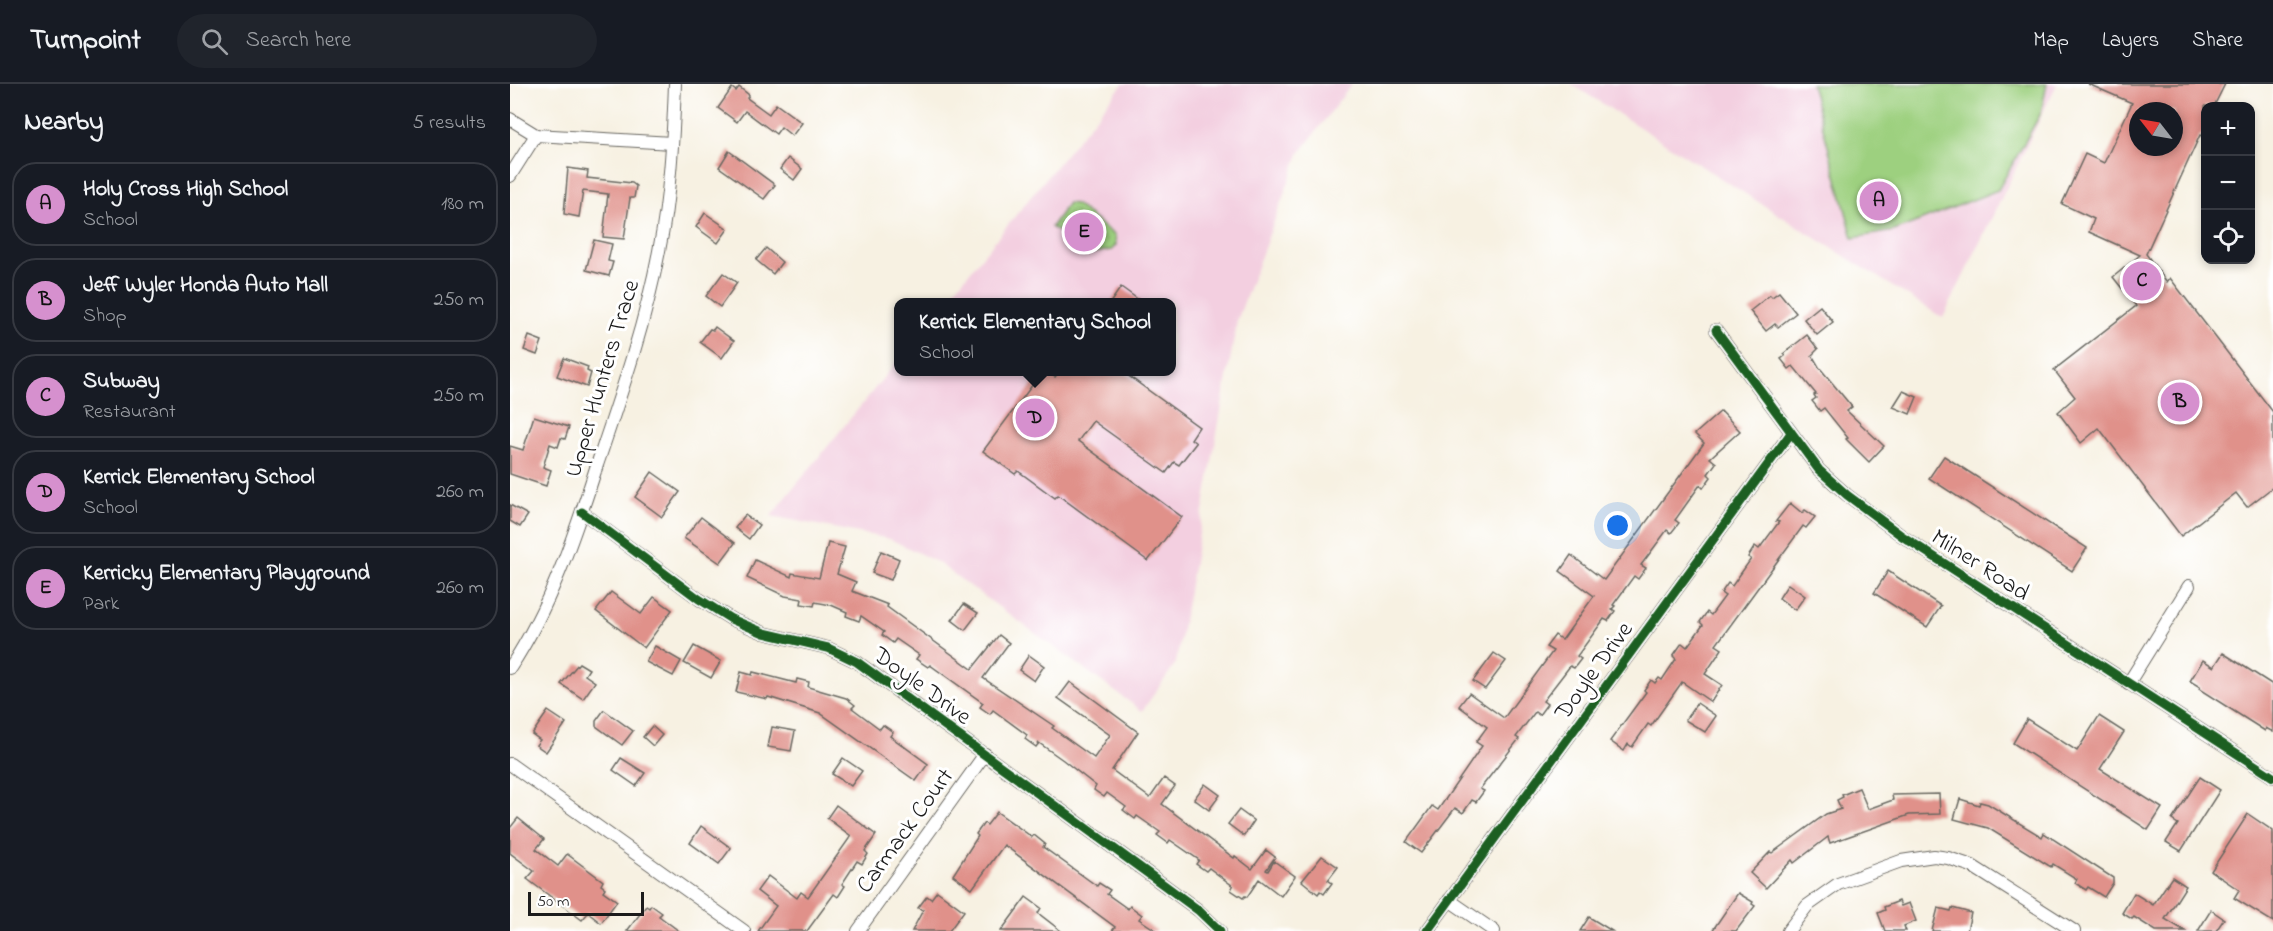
<!DOCTYPE html>
<meta charset="utf-8">
<style>
:root{--surface:#171b24;--page:#20242c;--text:#f1f3f6;--muted:#9ea1a6;--line:#363941;--accent:#d690ce}
body{margin:0;font-family:"Indie Flower",sans-serif;background:var(--page);color:var(--text)}
.controls{position:absolute;right:18px;top:18px;display:grid;overflow:hidden;border-radius:12px;box-shadow:0 3px 9px #0003}
.controls button{width:54px;height:54px;display:grid;place-items:center;padding:0;border:0;border-bottom:2px solid var(--line);background:var(--surface);color:var(--text);font:30px sans-serif}
.compass{position:absolute;left:1619px;top:18px;width:54px;height:54px;border-radius:50%;background:var(--surface);box-shadow:0 3px 9px #0003;rotate:301deg}
.scale{position:absolute;left:18px;bottom:15px;width:116px;box-sizing:border-box;padding-left:6px;border:3px solid #1c1c1c;border-top:0;font-size:16px;line-height:21px;white-space:nowrap;color:#1c1c1c;-webkit-text-stroke:4px #fff;paint-order:stroke}
.you{position:absolute;left:1108px;top:442px;width:21px;height:21px;margin:-15px;border:4px solid #fff;border-radius:50%;background:#1a73e8;box-shadow:0 0 0 9px #1a73e833}
.badge{display:grid;place-items:center;width:39px;height:39px;border-radius:50%;background:var(--accent);color:#111;font-size:20px;font-weight:700}
.pin{position:absolute;translate:-50% -50%;border:3px solid #fff;box-shadow:0 2px 6px #0006}
.popup{position:absolute;left:384px;top:214px;width:282px;height:78px;box-sizing:border-box;display:grid;place-content:center;border-radius:12px;background:var(--surface);filter:drop-shadow(0 2px 4px #0005);font-size:20px;white-space:nowrap;color:var(--muted)}
.popup b{font-size:22px;color:var(--text)}
.popup::after{content:'';position:absolute;left:50%;top:100%;margin-left:-12px;border:12px solid transparent;border-top-color:var(--surface)}
.list{margin:0;padding:0;list-style:none}
h2{display:flex;justify-content:space-between;align-items:center;height:78px;margin:0;padding:0 24px;font-size:26px}
h2 small{font-size:20px;font-weight:400;color:var(--muted)}
.list li{display:grid;grid-template-columns:39px 1fr auto;gap:18px;align-items:center;box-sizing:border-box;height:84px;margin:0 12px 12px;padding:0 12px;border:2px solid var(--line);border-radius:24px}
.list b{display:block;font-size:22px;white-space:nowrap}
.list p{margin:0;font-size:20px;white-space:nowrap;color:var(--muted)}
.list em{font-size:20px;font-style:normal;color:var(--muted)}
.icon{flex:none;width:33px;height:33px;fill:none;stroke:currentColor;stroke-width:2;stroke-linecap:round;stroke-linejoin:round}
.map{position:relative;flex:none;width:1763px;height:847px;overflow:hidden}
header{display:flex;align-items:center;gap:36px;box-sizing:border-box;height:84px;padding:0 30px;background:var(--surface);border-bottom:2px solid var(--line)}
header strong{font-size:28px}
nav{display:flex;gap:33px;margin-inline-start:auto;font-size:21px}
.search{width:420px;height:54px;background:var(--page);display:flex;align-items:center;gap:15px;box-sizing:border-box;padding:0 21px;border-radius:33px;color:var(--muted);font-size:22px}
main{display:flex}
aside{flex:1;background:var(--surface)}
.map>svg:first-child{display:block}
.built{fill:#f3cfe0}
.grass{fill:#9dd07f;stroke:#5c764e;stroke-width:1.5}
.park{fill:url(#park-crowns);stroke:#5c764e;stroke-width:1.5}
.building{fill:#e0918a;fill-rule:evenodd}
.lines{fill:none;stroke-linecap:round;stroke-linejoin:round}
.minor-casing{stroke:#696761;stroke-width:14}
.minor{stroke:#fff;stroke-width:12}
.cycleway-casing{stroke:#fff;stroke-width:13}
.cycleway{stroke:#1b5e20;stroke-width:9}
.labels{text-anchor:middle;stroke-width:6;stroke-linejoin:round;paint-order:stroke}
.street-label{font-size:24px;fill:#1c1c1c;stroke:#fff}
</style>
<header>
<strong>Turnpoint</strong>
<div class="search"><svg class="icon" aria-label="search" viewBox="0 0 24 24"><circle cx="10" cy="10" r="6"/><path d="M15 15l6 6"/></svg>Search here</div>
<nav><a>Map</a><a>Layers</a><a>Share</a></nav>
</header>
<main>
<aside>
<h2>Nearby<small>5 results</small></h2>
<ul class="list">
<li><span class="badge">A</span><div><b>Holy Cross High School</b><p>School</p></div><em>180 m</em></li>
<li><span class="badge">B</span><div><b>Jeff Wyler Honda Auto Mall</b><p>Shop</p></div><em>250 m</em></li>
<li><span class="badge">C</span><div><b>Subway</b><p>Restaurant</p></div><em>250 m</em></li>
<li><span class="badge">D</span><div><b>Kerrick Elementary School</b><p>School</p></div><em>260 m</em></li>
<li><span class="badge">E</span><div><b>Kerricky Elementary Playground</b><p>Park</p></div><em>260 m</em></li>
</ul>
</aside>
<div class="map">
<svg width="1763" height="847" viewBox="0 0 1763 847">
<defs>
<pattern id="park-crowns" width="20" height="18" patternUnits="userSpaceOnUse" patternTransform="scale(1.5)"><rect width="20" height="18" fill="#9dd07f"/><path d="M2 6a3 3 0 1 1 6 0M12 15a3 3 0 1 1 6 0" fill="none" stroke="#87b26d"/></pattern>
</defs>
<rect width="100%" height="100%" fill="#fff"/>
<filter id="ink" filterUnits="userSpaceOnUse"><feTurbulence type="fractalNoise" baseFrequency=".0167" numOctaves="2"/><feDisplacementMap in="SourceGraphic" scale="12" xChannelSelector="R" yChannelSelector="G"/><feConvolveMatrix kernelMatrix="1 2 1 2 8 2 1 2 1" color-interpolation-filters="sRGB"/></filter>
<filter id="wash" filterUnits="userSpaceOnUse"><feTurbulence type="fractalNoise" baseFrequency=".008" numOctaves="4" result="noise"/><feDisplacementMap in="SourceGraphic" scale="24" xChannelSelector="R" yChannelSelector="G"/><feGaussianBlur stdDeviation="1.35" result="paint"/><feColorMatrix in="noise" values="0 0 0 0 0 0 0 0 0 0 0 0 0 0 0 0 0 1.4 0 .05"/><feComposite in="paint" operator="in"/></filter>
<g filter="url(#wash)">
<rect width="100%" height="100%" fill="#f7f1e2"/>
<g class="built">
<path d="M613,0H842L789,70L727,237L666,579L632,627L427,478L380,455L261,432L388,276V288H662V218H435Z"/>
<path d="M1061,0H1547L1433,234Z"/>
</g>
<path class="grass" d="M1301,0H1537L1531,29L1488,106L1384,147L1343,154Z"/>
<path class="park" d="M558,119L565,120L605,152L606,161L602,166L582,169L541,143Z"/>
<g id="blocks">
<g class="building">
<path d="M1578,0H1715L1704,22H1695V44L1692,52L1690,51L1636,170L1657,198L1660,194L1763,328V403L1737,423L1726,409L1671,452L1589,344L1571,359L1548,328L1565,313L1544,286L1626,222L1603,193L1630,171L1579,148L1584,135L1552,120L1575,70L1594,79L1622,19ZM1628,27H1664V63H1628Z"/>
<path d="M229,3L239,11L237,14L259,30L266,20L292,39L282,52L271,43L266,50L235,27L227,38L208,24L222,4L226,7Z"/>
<path d="M219,67L265,101L254,115L209,83Z"/>
<path d="M278,74L292,85L284,96L270,85Z"/>
<path d="M58,84L78,87L77,94L122,99L126,102L124,114H120L114,155L93,153L98,110L73,107L69,133L54,130Z"/>
<path d="M195,129L218,145L208,159L186,143Z"/>
<path d="M84,156L102,160L98,177L103,178L99,192L76,186Z"/>
<path d="M256,164L272,178L263,190L246,176Z"/>
<path d="M213,189L227,199L210,223L196,212Z"/>
<path d="M611,203L633,219H600Z"/>
<path d="M1269,208L1286,229L1268,243L1265,240L1256,247L1240,227L1260,211L1262,213Z"/>
<path d="M1310,222L1323,238L1307,251L1294,235Z"/>
<path d="M205,243L224,257L212,274L190,258L200,245L203,246Z"/>
<path d="M1297,251L1308,265L1302,271L1309,283L1342,323L1337,327L1374,362L1359,378L1336,355L1338,354L1314,324L1310,327L1302,317L1306,314L1304,311L1306,310L1283,282L1279,285L1271,275L1275,272L1273,270Z"/>
<path d="M19,252L32,257L27,271L14,266Z"/>
<path d="M54,274L78,283L77,287L81,289L77,303L47,292Z"/>
<path d="M532,288H537L545,293L549,288H613L689,343L681,355L686,359L669,381L664,378L656,389L583,337L568,357L672,433L638,477L548,411L545,414L508,387L505,390L473,367Z"/>
<path d="M1393,307L1407,313L1400,330L1383,323Z"/>
<path d="M1211,327L1230,347L1200,374L1206,379L1198,390L1201,393L1193,404L1190,401L1165,436L1169,439L1161,449L1157,446L1140,469L1131,481L1136,484L1128,495L1124,492L1103,521L1105,522L1102,525L1105,527L1098,537L1094,535L1067,572L1071,575L1064,584L1060,582L1033,617L1037,620L1029,631L1025,628L1006,653L1009,655L970,705L974,707L966,718L962,716L953,729L945,724L911,769L896,758L922,722L928,726L972,662L966,658L977,643L949,622L959,609L994,634L1043,567L1036,563L1045,551L1052,556L1055,552L1084,512L1050,487L1061,471L1094,496L1194,359L1185,350Z"/>
<path d="M24,332L59,343L55,355L51,354L48,363L40,360L33,383L41,386L36,402L0,390V362L13,366Z"/>
<path d="M1434,372L1577,464L1562,487L1419,394Z"/>
<path d="M142,388L170,408L152,433L125,413Z"/>
<path d="M1280,419L1292,429L1295,426L1305,433L1296,444L1293,442L1206,561L1212,565L1195,590L1212,601L1201,618L1172,598L1141,642L1138,640L1122,663L1118,660L1114,667L1100,657L1136,608L1134,606L1141,596L1145,599L1149,594L1152,596L1166,575L1163,572L1172,559L1177,563L1193,541L1190,538L1197,528L1201,531L1215,512L1211,509L1218,499L1222,502L1241,475L1238,473L1245,462L1249,465L1269,438L1266,437Z"/>
<path d="M0,421L18,431L10,443L0,437Z"/>
<path d="M235,431L249,441L239,455L225,444Z"/>
<path d="M191,433L225,459L210,479L174,454Z"/>
<path d="M318,459L335,463L327,490L346,498L342,507L378,521L377,523L462,585L489,551L499,559L473,594L544,642L542,644L584,674L600,651L548,614L560,598L628,648L602,686L640,714L654,694L665,702L652,720L724,774L725,772L742,785L756,766L765,773L756,786L758,787L764,777L785,792L771,812L749,795L737,813L735,812L733,814L721,806L723,802L699,784L696,787L686,780L689,776L660,756L658,759L647,751L650,748L627,732L625,735L613,726L616,723L597,709L594,713L584,706L586,702L553,676L529,659L526,663L515,655L517,651L483,626L480,630L470,623L473,619L420,581L418,583L406,575L409,571L386,555L383,559L372,551L374,548L351,532L349,537L336,532L337,528L321,521L305,518L304,522L291,520L292,515L275,512L237,494L245,476L281,493L282,489L309,494Z"/>
<path d="M371,467L389,475L381,496L362,489Z"/>
<path d="M1378,487L1431,522L1417,543L1364,509Z"/>
<path d="M1278,500L1295,512L1285,526L1269,514Z"/>
<path d="M101,508L131,530L144,513L162,526L134,564L86,527Z"/>
<path d="M454,520L468,529L455,546L442,536Z"/>
<path d="M145,562L171,577L163,592L136,578Z"/>
<path d="M184,562L211,577L201,594L174,579Z"/>
<path d="M984,569L996,577L975,605L963,597Z"/>
<path d="M1713,569L1763,601V648L1756,644L1755,647L1689,605L1690,603L1680,597L1693,576L1704,583Z"/>
<path d="M519,571L534,582L524,597L509,586Z"/>
<path d="M69,579L79,585L75,591L85,598L73,615L51,600Z"/>
<path d="M231,588L242,591L243,588L286,599L287,595L299,598L298,603L336,614L345,621L342,624L370,645L373,641L383,648L380,652L418,680L406,697L310,629L258,613L257,615L226,608Z"/>
<path d="M1187,619L1206,632L1195,648L1175,636Z"/>
<path d="M94,626L123,647L112,661L86,642V637Z"/>
<path d="M38,627L56,639L36,668L26,661L30,656L22,650Z"/>
<path d="M1589,632L1614,648L1590,685L1652,724L1638,746L1503,659L1517,635L1567,667Z"/>
<path d="M142,642L152,651L143,662L133,653Z"/>
<path d="M262,643L285,647L281,667L258,663Z"/>
<path d="M111,674L135,689L126,702L103,686Z"/>
<path d="M333,674L352,687L341,702L322,690Z"/>
<path d="M1690,693L1710,706L1671,767L1656,758L1668,740L1662,736Z"/>
<path d="M695,700L710,711L699,726L684,715Z"/>
<path d="M1349,704L1358,725L1383,716L1382,711L1429,710L1430,730L1399,731L1320,759L1318,753L1284,779L1282,776L1256,804L1240,789L1260,768L1262,769L1316,730L1331,725L1327,716L1333,713L1332,711Z"/>
<path d="M1450,715L1469,721L1470,718L1478,720L1532,753L1534,749L1603,794V799L1594,813L1578,803L1576,806L1565,799L1567,795L1543,780L1541,783L1478,744L1444,735Z"/>
<path d="M326,721L366,751L355,767L358,770L352,780L347,777L332,800L335,802L328,813L324,810L297,847H248L266,822L247,807L258,792L287,814L291,808L298,813L341,752L317,734Z"/>
<path d="M729,726L744,737L734,752L718,740Z"/>
<path d="M487,728L522,753L524,751L535,760L533,763L587,802L589,799L600,806L597,810L618,825L620,822L632,831L629,835L647,847H602L605,843L494,761L462,805L443,791L468,752L466,750L474,739L477,741Z"/>
<path d="M1738,730L1763,747V838L1724,814L1729,806L1701,787Z"/>
<path d="M8,734L34,755L26,765L48,782L57,770L93,797L91,801L95,804L93,807L107,817L91,839L78,829L72,836L17,795L24,787L0,769V744Z"/>
<path d="M191,742L221,764L209,780L180,759Z"/>
<path d="M812,772L828,783L818,796L822,799L814,810L810,807L808,810L792,797Z"/>
<path d="M1662,793L1676,802L1655,835L1675,847H1646L1624,833L1622,835L1612,829L1624,809L1643,821Z"/>
<path d="M427,807L454,827L439,847H402L413,826L408,824L417,812L421,815Z"/>
<path d="M1228,809L1243,818L1242,820L1245,822L1226,847H1202Z"/>
<path d="M516,813L531,824L528,829L551,847H491Z"/>
<path d="M1389,817L1391,822L1399,819L1406,837L1394,842L1396,847H1375L1368,829L1375,826L1374,823Z"/>
<path d="M141,821L152,829L149,832L169,847H117L136,822L139,824Z"/>
<path d="M1428,824L1441,827L1442,824L1461,829L1457,847H1422Z"/>
<path d="M1701,826L1714,835L1706,847H1688Z"/>
<path d="M1079,833L1102,847H1070Z"/>
</g>
</g>
</g>
<g filter="url(#ink)">
<use href="#blocks" fill-opacity="0" stroke="#696761" stroke-width="1.5"/>
<g class="lines">
<defs>
<g id="minor">
<path d="M0,35L26,51L162,59"/>
<path d="M0,92L26,51"/>
<path d="M1206,246L1309,386L1337,411L1392,452L1763,693"/>
<path d="M72,428L189,515L221,535L254,549L318,564L347,578L654,801L688,826L710,847"/>
<path d="M0,584C40,523 64,453 86,384C110,313 135,241 149,167C160,112 163,56 165,0"/>
<path d="M1618,600L1679,502"/>
<path d="M0,680L234,847"/>
<path d="M939,816L984,847"/>
<path d="M348,847L475,670"/>
<path d="M917,847L1281,349"/>
<path d="M1278,847L1297,822L1328,800L1391,777L1424,772L1438,774L1462,782L1564,847"/>
</g>
</defs>
<use href="#minor" class="minor-casing"/>
<use href="#minor" class="minor"/>
<defs>
<g id="cycleway">
<path d="M1206,246L1309,386L1337,411L1392,452L1763,693"/>
<path d="M72,428L189,515L221,535L254,549L318,564L347,578L654,801L688,826L710,847"/>
<path d="M917,847L1281,349"/>
</g>
</defs>
<use href="#cycleway" class="cycleway-casing"/>
<use href="#cycleway" class="cycleway"/>
</g>
</g>
<g class="labels">
<g class="street-label">
<text transform="translate(91 294) rotate(-73)" y="8">Upper Hunters Trace</text>
<text transform="translate(1471 480) rotate(33)" y="8">Milner Road</text>
<text transform="translate(1083 586) rotate(-54)" y="8">Doyle Drive</text>
<text transform="translate(413 601) rotate(36)" y="8">Doyle Drive</text>
<text transform="translate(394 746) rotate(-54)" y="8">Carmack Court</text>
</g>
</g>
</svg>
<div class="controls">
<button>+</button>
<button>−</button>
<button><svg class="icon" aria-label="locate" viewBox="0 0 24 24"><circle cx="12" cy="12" r="6"/><path d="M12 2v4M12 18v4M2 12h4M18 12h4"/></svg></button>
</div>
<svg class="compass" viewBox="-18 -18 36 36"><path d="M0-13l5 13h-10z" fill="#e53935"/><path d="M0 13l5-13h-10z" fill="#9ea1a6"/></svg>
<div class="scale">50 m</div>
<div class="you"></div>
<div class="pin badge" style="left:1369px;top:117px">A</div>
<div class="pin badge" style="left:1670px;top:318px">B</div>
<div class="pin badge" style="left:1632px;top:197px">C</div>
<div class="pin badge" style="left:525px;top:334px">D</div>
<div class="popup"><b>Kerrick Elementary School</b>School</div>
<div class="pin badge" style="left:574px;top:148px">E</div>
</div>
</main>
